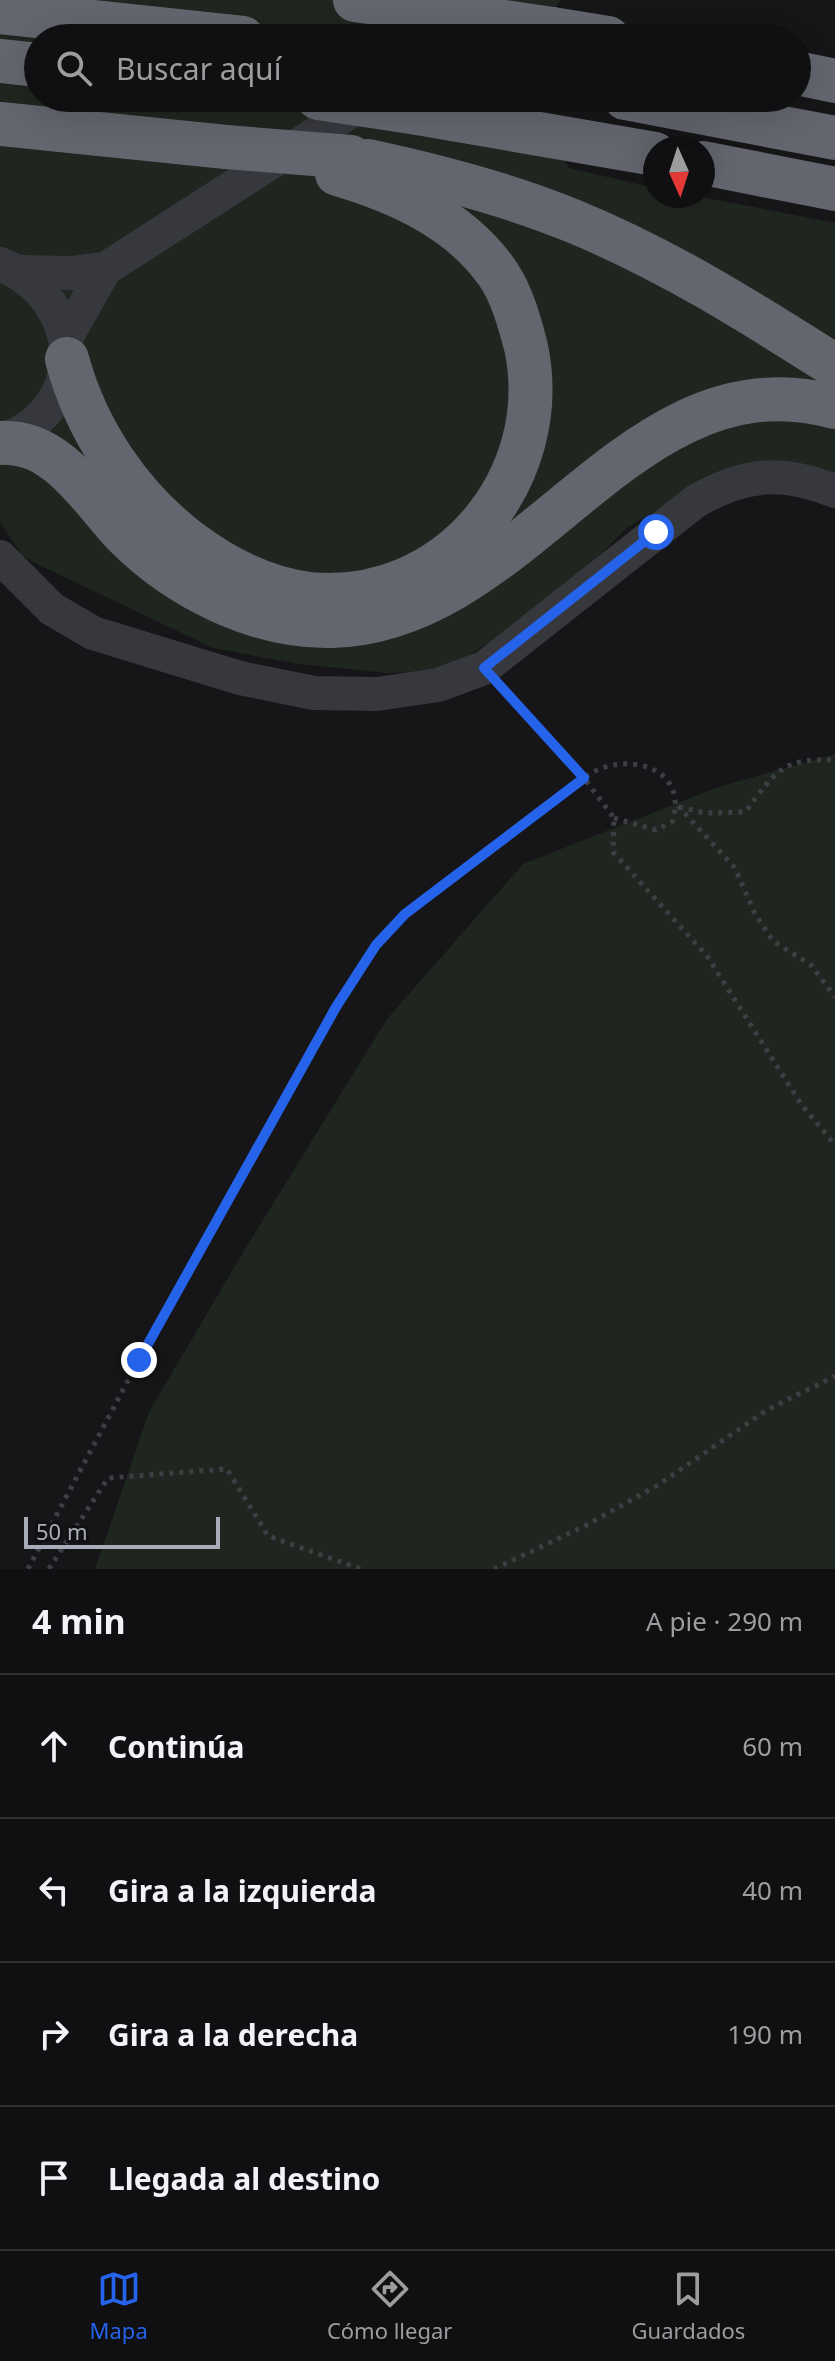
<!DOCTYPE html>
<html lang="es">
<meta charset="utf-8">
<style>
:root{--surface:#101012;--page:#19191b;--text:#f1f3f6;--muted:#9c9d9f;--line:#303032;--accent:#2563eb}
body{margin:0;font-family:"Noto Sans",sans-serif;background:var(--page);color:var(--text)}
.compass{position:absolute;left:643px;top:136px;width:72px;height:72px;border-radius:50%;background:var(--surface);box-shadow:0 8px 32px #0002;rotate:177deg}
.scale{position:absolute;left:24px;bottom:20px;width:196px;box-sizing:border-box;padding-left:8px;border:4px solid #a8adb8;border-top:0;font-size:22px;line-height:28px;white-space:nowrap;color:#a8adb8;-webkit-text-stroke:6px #111113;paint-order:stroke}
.stop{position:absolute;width:24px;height:24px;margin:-18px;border:6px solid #2563eb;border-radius:50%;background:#fff}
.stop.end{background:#2563eb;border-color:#fff;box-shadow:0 2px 8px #0008}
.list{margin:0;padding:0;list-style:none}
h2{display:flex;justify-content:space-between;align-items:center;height:104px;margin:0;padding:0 32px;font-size:34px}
h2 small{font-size:26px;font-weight:400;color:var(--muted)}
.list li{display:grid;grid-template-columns:52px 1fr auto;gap:24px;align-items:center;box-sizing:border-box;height:144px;padding:0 32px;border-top:2px solid var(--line)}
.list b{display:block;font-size:30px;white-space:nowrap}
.list em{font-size:26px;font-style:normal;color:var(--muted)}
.icon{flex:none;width:44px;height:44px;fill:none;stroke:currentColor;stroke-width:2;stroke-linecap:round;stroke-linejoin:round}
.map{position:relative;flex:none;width:835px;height:1569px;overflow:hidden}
.search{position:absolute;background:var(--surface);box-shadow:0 8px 32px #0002;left:24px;right:24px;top:24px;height:88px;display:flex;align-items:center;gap:20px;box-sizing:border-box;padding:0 28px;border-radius:44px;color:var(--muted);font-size:30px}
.sheet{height:680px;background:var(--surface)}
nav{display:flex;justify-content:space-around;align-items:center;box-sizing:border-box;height:112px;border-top:2px solid var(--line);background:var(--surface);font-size:22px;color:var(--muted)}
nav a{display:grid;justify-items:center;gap:4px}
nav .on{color:var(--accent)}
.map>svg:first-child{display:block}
.green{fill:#1e261f}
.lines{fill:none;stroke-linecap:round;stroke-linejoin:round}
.path{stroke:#3d3f44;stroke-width:5;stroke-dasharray:4 6;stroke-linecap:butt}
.minor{stroke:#37383d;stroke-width:34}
.highway{stroke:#63666e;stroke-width:44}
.highway-bridge{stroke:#63666e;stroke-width:44}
.route{stroke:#2563eb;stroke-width:10}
</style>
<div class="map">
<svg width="835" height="1569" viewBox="0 0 835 1569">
<rect width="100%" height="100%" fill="#161618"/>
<g class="green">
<path d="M0,0H560L540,38H38V98H533L534,109L569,168L655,188V196H697L835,223V474L679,497L628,527L585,569L508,629L461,661L433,671L388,673L299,664L213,648L37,564L22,555L0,522Z"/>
<path d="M835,754V1569H95L149,1412L245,1249L387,1019L523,864L718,787Z"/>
</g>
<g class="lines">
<g class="path">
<path d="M678,806L735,868L754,912L773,941L811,965L835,997"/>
<path d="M679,807L706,813L745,812C777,771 780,758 835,760"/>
<path d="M614,818L656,830L672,822C691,765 621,749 584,778L614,818L613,852L707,956L801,1104L835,1145"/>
<path d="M28,1569L124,1388L336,1007L376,945L405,914L584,778L504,690"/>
<path d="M49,1569L108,1478L227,1469L268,1536L361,1569"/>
<path d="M494,1569L587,1525L658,1485L767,1410L835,1376"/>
</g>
<g class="minor">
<path d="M0,264C86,299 91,411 0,441"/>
<path d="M20,272L72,273L105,269"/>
<path d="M66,338L105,269L371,98"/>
<path d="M0,557L52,609L93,633L240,678L314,693L377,694L438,685L484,668L696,501C745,473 782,470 835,491"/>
</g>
<g class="highway">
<path d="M355,0L464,16"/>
<path d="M0,12L243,38"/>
<path d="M552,29L608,38"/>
<path d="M0,61L38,65"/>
<path d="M797,73L835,81"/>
<path d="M625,98L835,138"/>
<path d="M418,113L655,154"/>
<path d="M0,124L226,147"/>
<path d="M368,161C438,176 507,194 573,221C666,259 750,312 835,366"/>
<path d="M703,163L835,189"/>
<path d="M67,359C86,430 130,496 189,541C225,568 264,589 310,594C447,607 554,479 526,347C520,324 512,294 498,274C460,219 398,192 337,174"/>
<path d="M0,443C58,439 91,500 126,536C178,588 257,628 332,626C528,621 629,350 835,407"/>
</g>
<g class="highway-bridge">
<path d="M464,16L552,29"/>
<path d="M318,98L418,113"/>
<path d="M226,147L351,157"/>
</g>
</g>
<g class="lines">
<path class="route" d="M139,1360L336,1007L376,945L405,914L584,778L484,668L656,532"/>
</g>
</svg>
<svg class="compass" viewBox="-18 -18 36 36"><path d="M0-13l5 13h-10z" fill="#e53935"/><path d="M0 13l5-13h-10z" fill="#9c9d9f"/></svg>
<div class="scale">50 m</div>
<div class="stop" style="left:656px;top:532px"></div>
<div class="stop end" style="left:139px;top:1360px"></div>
<div class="search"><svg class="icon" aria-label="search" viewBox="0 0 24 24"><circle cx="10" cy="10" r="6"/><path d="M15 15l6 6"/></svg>Buscar aquí</div>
</div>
<section class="sheet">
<h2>4 min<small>A pie · 290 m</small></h2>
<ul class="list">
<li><svg class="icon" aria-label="ahead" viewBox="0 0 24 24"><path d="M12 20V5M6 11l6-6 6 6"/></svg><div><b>Continúa</b></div><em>60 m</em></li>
<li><svg class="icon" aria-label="left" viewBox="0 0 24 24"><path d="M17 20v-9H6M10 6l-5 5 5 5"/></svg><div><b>Gira a la izquierda</b></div><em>40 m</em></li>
<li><svg class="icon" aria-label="right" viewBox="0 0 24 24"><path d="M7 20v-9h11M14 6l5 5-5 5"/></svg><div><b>Gira a la derecha</b></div><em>190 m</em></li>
<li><svg class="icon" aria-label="arrive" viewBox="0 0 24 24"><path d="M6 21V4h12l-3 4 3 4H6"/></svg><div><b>Llegada al destino</b></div></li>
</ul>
</section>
<nav>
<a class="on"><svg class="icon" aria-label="map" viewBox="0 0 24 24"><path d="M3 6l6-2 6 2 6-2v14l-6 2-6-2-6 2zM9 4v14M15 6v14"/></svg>Mapa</a>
<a><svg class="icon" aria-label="directions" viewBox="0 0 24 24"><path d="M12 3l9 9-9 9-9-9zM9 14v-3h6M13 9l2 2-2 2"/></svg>Cómo llegar</a>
<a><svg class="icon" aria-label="saved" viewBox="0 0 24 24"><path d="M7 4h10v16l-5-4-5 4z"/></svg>Guardados</a>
</nav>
